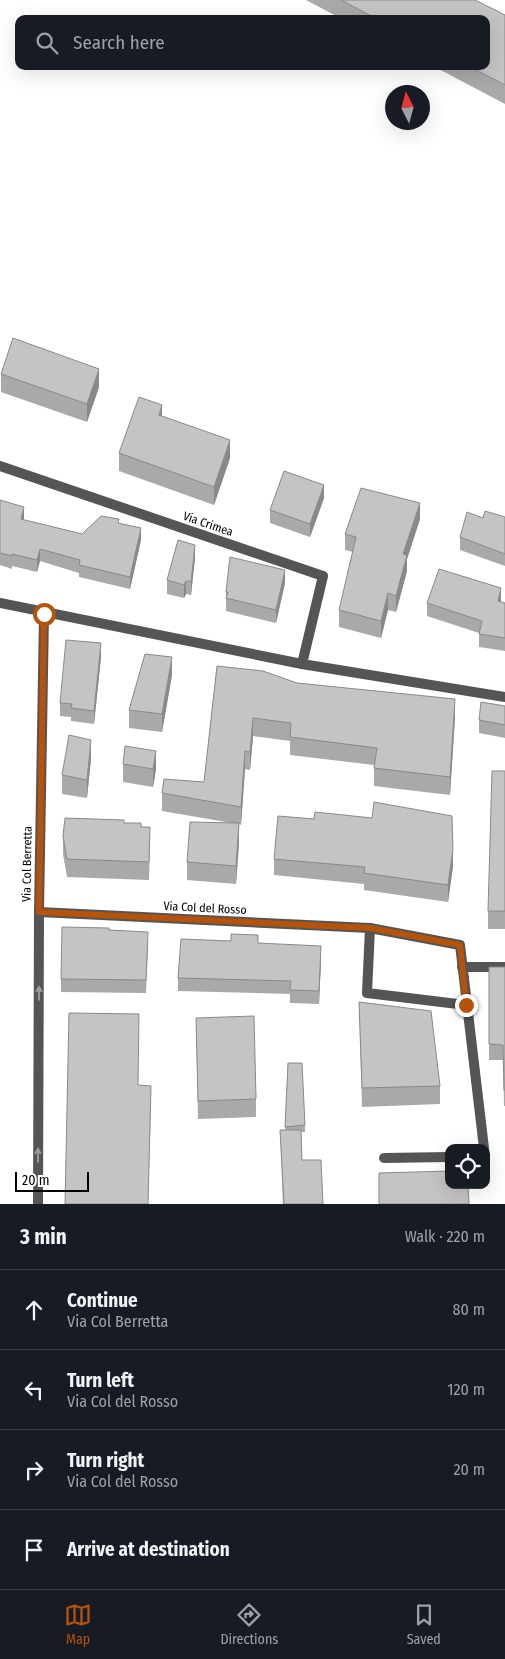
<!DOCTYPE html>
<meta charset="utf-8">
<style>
:root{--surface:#171b24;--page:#242831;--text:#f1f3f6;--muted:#9ea1a6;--line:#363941;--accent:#b45309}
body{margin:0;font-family:"Fira Sans Condensed",sans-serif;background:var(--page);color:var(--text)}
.controls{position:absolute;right:15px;bottom:15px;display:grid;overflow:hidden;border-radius:10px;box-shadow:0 5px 20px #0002}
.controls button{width:45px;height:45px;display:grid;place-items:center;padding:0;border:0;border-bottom:1px solid var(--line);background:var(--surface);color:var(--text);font:25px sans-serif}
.compass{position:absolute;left:385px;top:85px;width:45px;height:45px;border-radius:50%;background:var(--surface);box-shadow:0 5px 20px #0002;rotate:354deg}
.scale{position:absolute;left:15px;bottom:12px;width:74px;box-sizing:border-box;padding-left:5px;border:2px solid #000;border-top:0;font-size:14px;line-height:18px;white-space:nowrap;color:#000;-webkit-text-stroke:4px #fff;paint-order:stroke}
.stop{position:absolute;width:15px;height:15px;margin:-11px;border:4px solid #b45309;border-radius:50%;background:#fff}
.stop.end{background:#b45309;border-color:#fff;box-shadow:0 1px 5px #0008}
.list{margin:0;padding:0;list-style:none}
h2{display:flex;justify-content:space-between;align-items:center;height:65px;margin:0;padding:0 20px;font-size:21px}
h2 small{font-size:16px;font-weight:400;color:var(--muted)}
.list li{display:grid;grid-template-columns:32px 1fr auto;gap:15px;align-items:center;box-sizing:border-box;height:80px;padding:0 20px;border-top:1px solid var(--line)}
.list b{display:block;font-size:19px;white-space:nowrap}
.list p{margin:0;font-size:16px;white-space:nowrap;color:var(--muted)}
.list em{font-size:16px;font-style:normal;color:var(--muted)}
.icon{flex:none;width:28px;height:28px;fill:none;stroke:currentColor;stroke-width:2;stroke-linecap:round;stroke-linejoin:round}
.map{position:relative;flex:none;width:505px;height:1204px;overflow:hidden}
.search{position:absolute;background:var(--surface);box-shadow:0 5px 20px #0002;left:15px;right:15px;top:15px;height:55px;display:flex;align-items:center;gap:12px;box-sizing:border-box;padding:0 18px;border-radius:10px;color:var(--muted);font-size:19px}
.sheet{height:385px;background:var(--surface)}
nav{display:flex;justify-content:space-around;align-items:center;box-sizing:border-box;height:70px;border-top:1px solid var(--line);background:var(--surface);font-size:14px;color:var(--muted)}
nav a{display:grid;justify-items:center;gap:2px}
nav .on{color:var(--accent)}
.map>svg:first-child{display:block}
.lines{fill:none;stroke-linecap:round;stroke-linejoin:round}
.minor{stroke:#555;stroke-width:10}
.wall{fill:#a9a9a9}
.shaded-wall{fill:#898989}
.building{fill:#c4c4c4;stroke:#898989}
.oneway{fill:#999}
.route{stroke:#b45309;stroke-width:6}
.labels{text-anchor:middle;stroke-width:4.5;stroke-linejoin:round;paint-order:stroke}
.street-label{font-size:12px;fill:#000;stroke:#fff}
</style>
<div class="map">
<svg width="505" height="1204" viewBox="0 0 505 1204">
<rect width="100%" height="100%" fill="#fff"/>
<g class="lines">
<g class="minor">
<path d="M0,466L323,576L302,664"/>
<path d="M0,603L302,664L505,697"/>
<path d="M39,912L370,928L460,945L484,1148"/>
<path d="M370,928L367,993L466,1005"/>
<path d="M462,967H505"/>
<path d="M384,1158L449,1157"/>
<path d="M38,1204L39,912L44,614"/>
</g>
</g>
<g class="wall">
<path d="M306,0H475L505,15V104L433,66H486V19H342Z"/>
<path d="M1,374L99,387L87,422L1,392Z"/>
<path d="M119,453L230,458L214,505L119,471Z"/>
<path d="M324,498L310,537L270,523V510Z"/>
<path d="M0,500L24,520L82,534L119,523L141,540L130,589L79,577V573L40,561L37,572L12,566V569L0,565Z"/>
<path d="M505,517V566L460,550V537L483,518Z"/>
<path d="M420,519L407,559V571L396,612L388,610L381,638L339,627V610L353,552L345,550V534Z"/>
<path d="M195,558L191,595L186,594L184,598L167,594V580Z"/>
<path d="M285,583L276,623L226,611V592Z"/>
<path d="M501,602L505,603V651L479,647V633L427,616V603Z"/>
<path d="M101,657L94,724L71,721V717L60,716V703Z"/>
<path d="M217,666L455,717L450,795L374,786V765L290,755V741L253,736L250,770L245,769L241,825L239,824V842L236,884L187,880V862L232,823L162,811V793L204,782Z"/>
<path d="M172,675L162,732L129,728V710Z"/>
<path d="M505,706V738L479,733V720Z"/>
<path d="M91,758L87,798L62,794V775Z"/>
<path d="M123,764L156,769L153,787L123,782Z"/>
<path d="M505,771V929H488V911Z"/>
<path d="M124,823L141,827L150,846L149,880L67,877L63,854V836Z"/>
<path d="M274,859L453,866L448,902L364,890V884L274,875Z"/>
<path d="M109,930L148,945L146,993L61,992V979Z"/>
<path d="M258,943L321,959L319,1004L290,1003V994L178,991V978Z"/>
<path d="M489,967H505V1106H504L503,1060H489Z"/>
<path d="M359,1002L440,1086V1104L362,1107Z"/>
<path d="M196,1018L256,1099V1117L198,1119Z"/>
<path d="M288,1063L305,1125V1132H301L302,1160L323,1204H283L280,1130H285Z"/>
</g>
<g class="shaded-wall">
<path d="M99,369V387L87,422V404Z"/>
<path d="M162,405V424L159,415Z"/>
<path d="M230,440V458L214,505V487Z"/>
<path d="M324,485V498L310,537V524Z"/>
<path d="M420,503V519L407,559V571L396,612V596L403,554Z"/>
<path d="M24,507V520L21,519Z"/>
<path d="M141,528V540L130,589V577Z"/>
<path d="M195,545V558L191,595V582Z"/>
<path d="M40,549V561L37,572V560Z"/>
<path d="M285,570V583L276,623V610Z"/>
<path d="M186,581V594L184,598V585Z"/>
<path d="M501,588V601L498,614V601Z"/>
<path d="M388,593V610L381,638V621Z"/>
<path d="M101,643V657L94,724V711Z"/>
<path d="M172,657V675L162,732V714Z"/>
<path d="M455,699V717L450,795V777Z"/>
<path d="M253,718V736L250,770V752Z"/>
<path d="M91,740V758L87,798V780Z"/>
<path d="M156,751V769L153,787V769Z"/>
<path d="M245,751V769L241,825V807Z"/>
<path d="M239,823V842L236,884V866Z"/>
<path d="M453,849V866L448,902V885Z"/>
<path d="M321,946V959L319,1004V991Z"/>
<path d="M151,1086V1103L148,1204Z"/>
</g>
<g class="building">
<path d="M341,0H475L505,15V85L468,66H486V19H377Z"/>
<path d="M13,338L99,369L87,404L1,374Z"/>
<path d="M139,397L162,405L159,415L230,440L214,487L119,453Z"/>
<path d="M284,471L324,485L310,524L270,510Z"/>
<path d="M361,488L420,503L403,554L407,555L396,596L388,593L381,621L339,610L356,537L345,534Z"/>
<path d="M0,500L24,507L21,519L82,534L101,516L119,519L118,523L141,528L130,577L79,565L80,560L40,549L37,560L12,554V556L0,553Z"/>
<path d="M485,511L505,517V554L460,537L467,512L483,518Z"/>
<path d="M178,540L195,545L191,582L186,581L184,585L167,580Z"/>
<path d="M230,557L285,570L276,610L226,598L228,592H226Z"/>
<path d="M439,569L501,588L498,601L505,603V638L479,634L482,621L427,603Z"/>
<path d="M66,640L101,643L94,711L71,708L72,704L60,703Z"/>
<path d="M145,654L172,657L162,714L129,710Z"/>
<path d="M217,666L263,671L297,683L455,699L450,777L374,768L377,748L290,737L291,723L253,718L250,752L245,751L241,807L162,793L164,779L204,782Z"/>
<path d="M481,702L505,706V725L479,720Z"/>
<path d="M69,735L91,740L87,780L62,775Z"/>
<path d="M125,746L156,751L153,769L123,764Z"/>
<path d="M492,771H505V911H488Z"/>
<path d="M374,802L452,816L453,849L448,885L364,873L365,867L274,859L278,816L314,819L315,812L372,818Z"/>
<path d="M65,818L124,820V823H141V827H150L149,862L67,859L63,836Z"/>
<path d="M190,822L239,823L236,866L187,862Z"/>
<path d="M62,927L109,928V930L148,932L146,980L61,979Z"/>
<path d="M231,934L258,935V943L321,946L319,991L290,990L291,981L178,978L181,939L231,941Z"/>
<path d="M489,967H505V1090H504L503,1045L489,1044Z"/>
<path d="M359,1002L431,1011L440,1086L362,1088Z"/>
<path d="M69,1013L139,1014L138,1085L151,1086L148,1204H65Z"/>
<path d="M254,1016L256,1099L198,1101L196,1018Z"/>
<path d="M288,1063H302L305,1125L285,1127Z"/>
<path d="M280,1130H301L302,1160H321L323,1204H284Z"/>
<path d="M449,1171V1185H468L469,1204H379V1173Z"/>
</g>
<defs><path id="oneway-solid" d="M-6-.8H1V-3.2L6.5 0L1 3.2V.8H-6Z" transform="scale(1.25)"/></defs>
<g class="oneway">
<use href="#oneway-solid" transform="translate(39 993) rotate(-90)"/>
<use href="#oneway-solid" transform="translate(38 1155) rotate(-90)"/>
</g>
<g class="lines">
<path class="route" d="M44,614L39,912L370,928L460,945L466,1005"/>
</g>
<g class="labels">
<g class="street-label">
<text transform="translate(208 524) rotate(19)" y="4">Via Crimea</text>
<text transform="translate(27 864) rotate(-89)" y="4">Via Col Berretta</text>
<text transform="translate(205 908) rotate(3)" y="4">Via Col del Rosso</text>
</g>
</g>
</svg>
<div class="controls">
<button><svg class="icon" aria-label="locate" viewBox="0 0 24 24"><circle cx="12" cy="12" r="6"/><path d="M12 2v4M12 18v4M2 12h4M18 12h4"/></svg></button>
</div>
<svg class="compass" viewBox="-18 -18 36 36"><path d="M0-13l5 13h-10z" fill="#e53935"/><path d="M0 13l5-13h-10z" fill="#9ea1a6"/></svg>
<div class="scale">20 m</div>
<div class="stop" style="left:44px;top:614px"></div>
<div class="stop end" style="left:466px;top:1005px"></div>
<div class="search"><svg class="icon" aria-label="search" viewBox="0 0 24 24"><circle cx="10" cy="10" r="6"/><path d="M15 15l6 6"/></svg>Search here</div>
</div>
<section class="sheet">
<h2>3 min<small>Walk · 220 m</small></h2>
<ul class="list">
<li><svg class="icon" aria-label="ahead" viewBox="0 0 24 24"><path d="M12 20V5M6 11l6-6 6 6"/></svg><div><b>Continue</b><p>Via Col Berretta</p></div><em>80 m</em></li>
<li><svg class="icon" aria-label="left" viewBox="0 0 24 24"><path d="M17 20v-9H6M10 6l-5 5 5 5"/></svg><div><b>Turn left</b><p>Via Col del Rosso</p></div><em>120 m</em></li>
<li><svg class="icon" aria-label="right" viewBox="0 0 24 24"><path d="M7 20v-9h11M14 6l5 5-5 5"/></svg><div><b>Turn right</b><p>Via Col del Rosso</p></div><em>20 m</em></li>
<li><svg class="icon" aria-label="arrive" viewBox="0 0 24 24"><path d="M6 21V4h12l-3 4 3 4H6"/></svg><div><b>Arrive at destination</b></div></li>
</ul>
</section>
<nav>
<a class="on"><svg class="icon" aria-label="map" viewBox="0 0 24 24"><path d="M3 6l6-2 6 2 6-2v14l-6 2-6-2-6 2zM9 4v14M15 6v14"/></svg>Map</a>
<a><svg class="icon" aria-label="directions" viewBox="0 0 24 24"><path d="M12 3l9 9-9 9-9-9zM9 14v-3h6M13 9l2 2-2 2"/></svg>Directions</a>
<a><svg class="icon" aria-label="saved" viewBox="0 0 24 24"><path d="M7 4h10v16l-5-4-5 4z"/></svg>Saved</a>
</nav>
